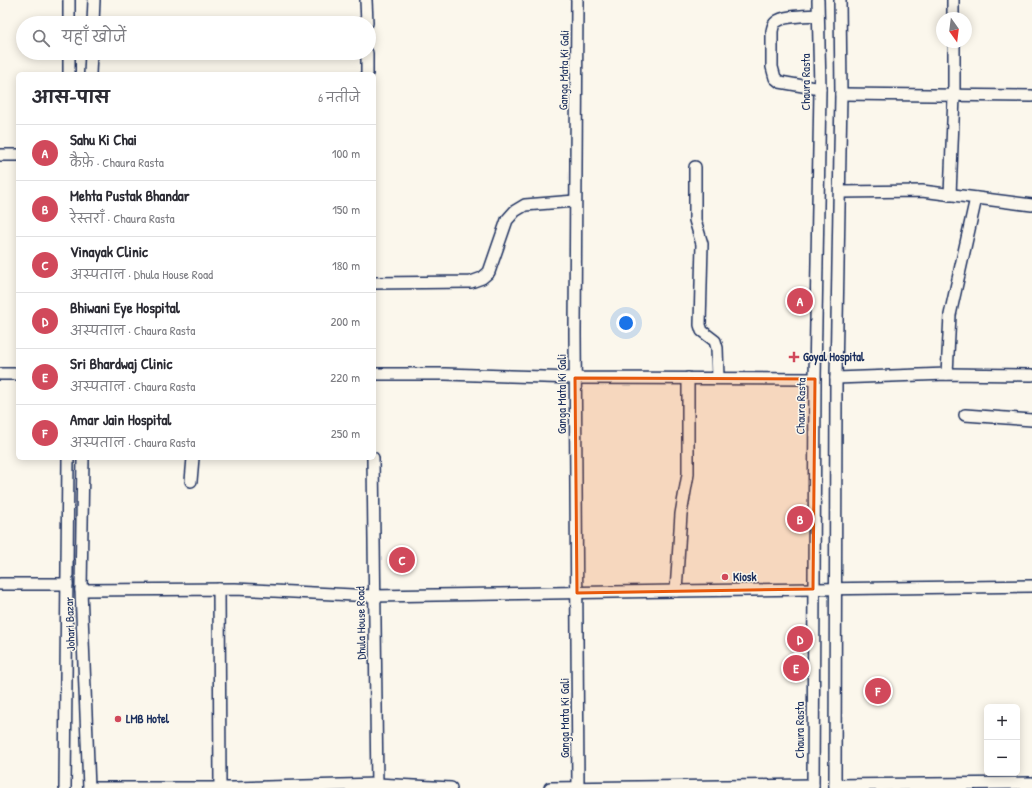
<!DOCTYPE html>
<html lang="hi">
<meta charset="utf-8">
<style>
:root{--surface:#fff;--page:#f7f7f7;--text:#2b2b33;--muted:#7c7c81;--line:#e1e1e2;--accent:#d1495b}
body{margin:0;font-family:"Patrick Hand","Playpen Sans Deva",sans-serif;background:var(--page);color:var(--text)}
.controls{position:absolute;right:12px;bottom:12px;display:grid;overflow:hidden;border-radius:6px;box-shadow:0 2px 10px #0003}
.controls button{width:36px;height:36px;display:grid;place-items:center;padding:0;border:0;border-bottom:1px solid var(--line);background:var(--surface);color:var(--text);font:20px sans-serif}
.compass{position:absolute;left:936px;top:12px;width:36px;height:36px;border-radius:50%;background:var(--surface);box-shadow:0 2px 10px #0003;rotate:166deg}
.you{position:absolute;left:626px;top:323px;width:14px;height:14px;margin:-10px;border:3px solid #fff;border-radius:50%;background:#1a73e8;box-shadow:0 0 0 6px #1a73e833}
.badge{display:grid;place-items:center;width:26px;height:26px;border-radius:50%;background:var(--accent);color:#fff;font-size:13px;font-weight:700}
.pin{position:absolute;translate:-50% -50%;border:2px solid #fff;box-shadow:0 1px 4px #0006}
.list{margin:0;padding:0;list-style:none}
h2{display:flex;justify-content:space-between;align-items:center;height:52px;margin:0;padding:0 16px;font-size:17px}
h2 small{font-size:13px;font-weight:400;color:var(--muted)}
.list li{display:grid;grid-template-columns:26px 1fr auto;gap:12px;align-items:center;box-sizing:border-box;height:56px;padding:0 16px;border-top:1px solid var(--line)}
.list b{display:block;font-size:15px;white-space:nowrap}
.list p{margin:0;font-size:13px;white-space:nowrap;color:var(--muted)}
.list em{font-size:13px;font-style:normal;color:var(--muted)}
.icon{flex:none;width:22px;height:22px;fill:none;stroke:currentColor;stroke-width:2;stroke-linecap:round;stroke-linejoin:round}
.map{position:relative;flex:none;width:1032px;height:788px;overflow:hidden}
.search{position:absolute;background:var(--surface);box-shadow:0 2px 10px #0003;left:16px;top:16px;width:360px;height:44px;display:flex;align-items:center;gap:10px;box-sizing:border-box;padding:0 14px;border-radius:22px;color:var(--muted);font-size:15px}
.panel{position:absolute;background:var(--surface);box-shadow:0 2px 10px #0003;left:16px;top:72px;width:360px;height:388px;border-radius:6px}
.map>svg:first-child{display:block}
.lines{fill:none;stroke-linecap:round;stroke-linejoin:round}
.minor-casing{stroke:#1b2f5e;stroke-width:14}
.minor{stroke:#fbf7ec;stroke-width:11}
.marked{fill:#e8590c;fill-opacity:0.2;stroke:#e8590c;stroke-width:3;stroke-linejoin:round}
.poi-dot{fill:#d1495b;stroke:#fbf7ec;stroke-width:1.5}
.labels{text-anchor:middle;stroke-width:3;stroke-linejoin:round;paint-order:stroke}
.street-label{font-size:12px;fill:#1b2f5e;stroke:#fbf7ec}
.poi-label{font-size:12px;font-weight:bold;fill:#1b2f5e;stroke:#fbf7ec;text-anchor:start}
</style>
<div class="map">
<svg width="1032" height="788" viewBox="0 0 1032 788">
<rect width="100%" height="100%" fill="#fbf7ec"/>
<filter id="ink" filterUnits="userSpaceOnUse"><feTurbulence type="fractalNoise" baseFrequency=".025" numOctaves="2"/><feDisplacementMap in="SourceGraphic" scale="8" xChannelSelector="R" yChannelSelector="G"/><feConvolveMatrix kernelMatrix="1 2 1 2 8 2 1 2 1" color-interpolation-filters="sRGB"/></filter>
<g filter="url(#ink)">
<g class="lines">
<defs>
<g id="minor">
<path d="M69,0V23"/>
<path d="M366,0L367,23"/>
<path d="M577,0L575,333L578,788"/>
<path d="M953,0V18"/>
<path d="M818,15C808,16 784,15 776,22C773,24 773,27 772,31V67L775,78L780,82L820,89"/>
<path d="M93,23L94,0"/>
<path d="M69,53V74"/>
<path d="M367,53V74"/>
<path d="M90,74L91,53"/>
<path d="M841,94L1032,96"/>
<path d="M0,155H18"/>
<path d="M695,167V220L702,244L700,325L702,331L715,341L717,348L718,378"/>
<path d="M840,192L922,191L1032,205"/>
<path d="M950,195L954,96V42"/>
<path d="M374,283L471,282L482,278L489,272L507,220L515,211L525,205L575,201"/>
<path d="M0,374H18"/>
<path d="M374,374H445L575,378L815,379"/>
<path d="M947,374L950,315L976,198"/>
<path d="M836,378L947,374L1032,375"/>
<path d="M965,415L1032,420"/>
<path d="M83,458L81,590L89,788H234L377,784L451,788"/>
<path d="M373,458L377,788"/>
<path d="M191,481L193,458"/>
<path d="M0,584H67"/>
<path d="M219,589L220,787"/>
<path d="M81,590L235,589L373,596L676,591L1032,586"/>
<path d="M676,591L681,514L688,474V378"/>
<path d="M835,785L1032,783"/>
<path d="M65,788L68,458"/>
<path d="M550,788L813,785"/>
<path d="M813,788L815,379L820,89L818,0"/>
<path d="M835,788L836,378L841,94L840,0"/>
</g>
</defs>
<use href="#minor" class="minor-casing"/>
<use href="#minor" class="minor"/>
</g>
</g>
<path class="marked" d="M575,378L815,379L813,589L577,593Z"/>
<g class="poi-dot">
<path d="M792 351h4v4h4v4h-4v4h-4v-4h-4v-4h4z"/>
<circle cx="725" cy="577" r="4"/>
<circle cx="118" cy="719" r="4"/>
</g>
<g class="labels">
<g class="street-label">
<text transform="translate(564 70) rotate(-89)" y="4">Ganga Mata Ki Gali</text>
<text transform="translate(806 82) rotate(-90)" y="4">Chaura Rasta</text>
<text transform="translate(562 394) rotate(-90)" y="4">Ganga Mata Ki Gali</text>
<text transform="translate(801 406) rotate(-89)" y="4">Chaura Rasta</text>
<text transform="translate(361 623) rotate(-91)" y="4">Dhula House Road</text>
<text transform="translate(70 624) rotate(-92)" y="4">Johari Bazar</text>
<text transform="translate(565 718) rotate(-90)" y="4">Ganga Mata Ki Gali</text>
<text transform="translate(800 730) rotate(-90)" y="4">Chaura Rasta</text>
</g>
<g class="poi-label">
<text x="803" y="361">Goyal Hospital</text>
<text x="733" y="581">Kiosk</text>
<text x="126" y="723">LMB Hotel</text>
</g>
</g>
</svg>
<div class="controls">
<button>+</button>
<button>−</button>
</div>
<svg class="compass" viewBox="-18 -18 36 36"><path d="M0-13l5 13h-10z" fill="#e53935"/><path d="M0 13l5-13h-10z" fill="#7c7c81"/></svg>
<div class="you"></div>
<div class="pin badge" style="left:800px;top:301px">A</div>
<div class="pin badge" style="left:800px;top:519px">B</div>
<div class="pin badge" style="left:402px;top:560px">C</div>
<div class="pin badge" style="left:800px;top:639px">D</div>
<div class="pin badge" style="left:796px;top:668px">E</div>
<div class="pin badge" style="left:878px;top:691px">F</div>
<div class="search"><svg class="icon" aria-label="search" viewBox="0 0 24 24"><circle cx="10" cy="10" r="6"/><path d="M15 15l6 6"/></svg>यहाँ खोजें</div>
<section class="panel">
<h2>आस-पास<small>6 नतीजे</small></h2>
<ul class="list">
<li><span class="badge">A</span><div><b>Sahu Ki Chai</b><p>कैफ़े · Chaura Rasta</p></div><em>100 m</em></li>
<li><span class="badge">B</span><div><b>Mehta Pustak Bhandar</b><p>रेस्तराँ · Chaura Rasta</p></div><em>150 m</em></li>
<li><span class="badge">C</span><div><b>Vinayak Clinic</b><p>अस्पताल · Dhula House Road</p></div><em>180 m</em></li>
<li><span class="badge">D</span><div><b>Bhiwani Eye Hospital</b><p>अस्पताल · Chaura Rasta</p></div><em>200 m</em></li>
<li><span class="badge">E</span><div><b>Sri Bhardwaj Clinic</b><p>अस्पताल · Chaura Rasta</p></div><em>220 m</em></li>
<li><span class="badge">F</span><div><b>Amar Jain Hospital</b><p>अस्पताल · Chaura Rasta</p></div><em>250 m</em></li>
</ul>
</section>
</div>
